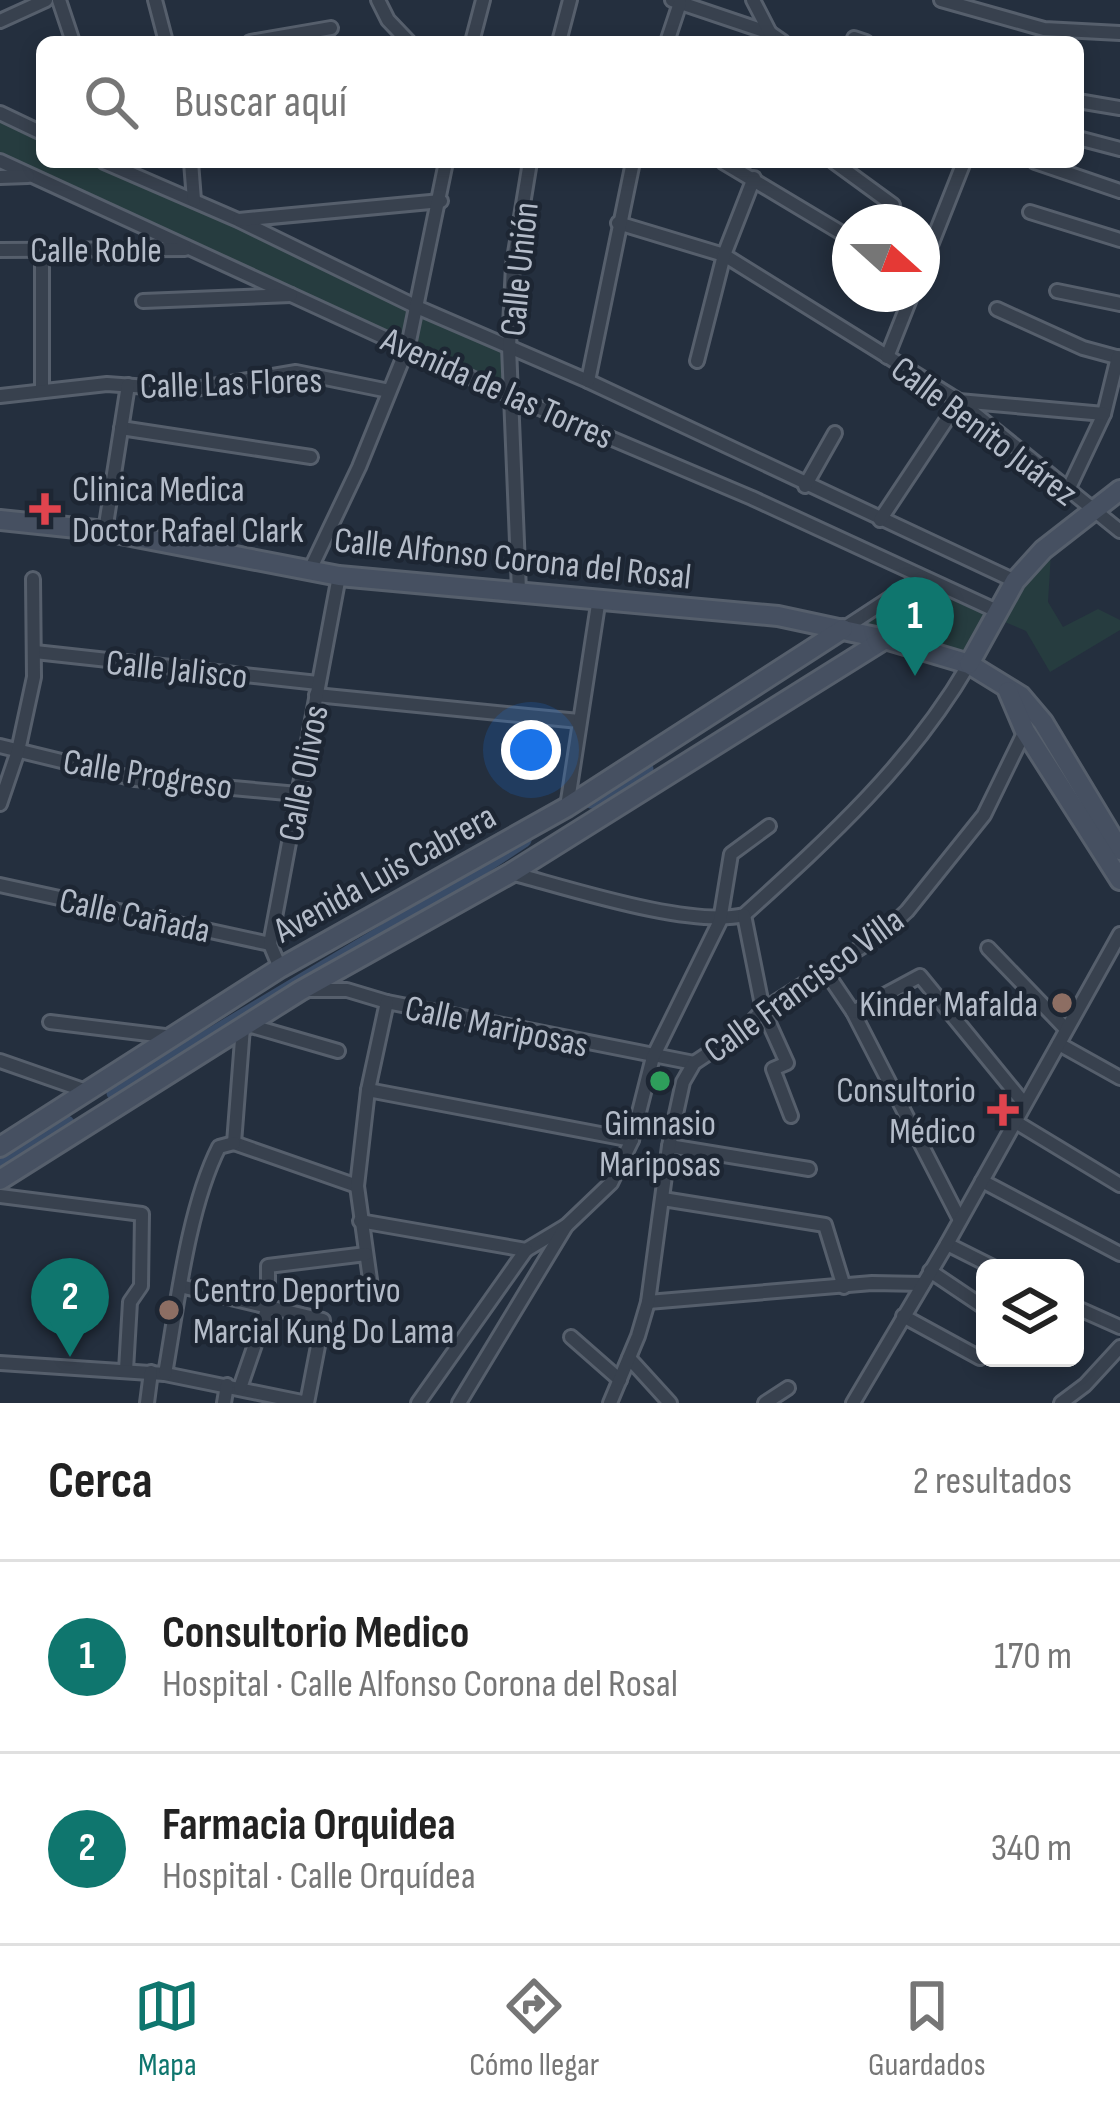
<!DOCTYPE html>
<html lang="es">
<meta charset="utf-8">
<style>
:root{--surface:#fff;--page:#f6f6f6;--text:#222;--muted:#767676;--line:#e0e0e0;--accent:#0f766e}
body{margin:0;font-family:"Sofia Sans Condensed",sans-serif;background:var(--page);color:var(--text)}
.controls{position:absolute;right:36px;bottom:36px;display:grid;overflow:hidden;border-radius:18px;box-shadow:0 6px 18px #0003}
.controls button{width:108px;height:108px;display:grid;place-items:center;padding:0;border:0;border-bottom:3px solid var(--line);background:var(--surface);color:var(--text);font:60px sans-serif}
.compass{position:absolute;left:832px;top:204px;width:108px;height:108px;border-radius:50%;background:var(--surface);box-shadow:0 6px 18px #0003;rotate:111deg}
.you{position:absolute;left:531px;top:750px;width:42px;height:42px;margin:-30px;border:9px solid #fff;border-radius:50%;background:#1a73e8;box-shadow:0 0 0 18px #1a73e833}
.badge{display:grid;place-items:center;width:78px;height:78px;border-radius:50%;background:var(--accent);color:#fff;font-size:39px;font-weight:700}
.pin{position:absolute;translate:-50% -99px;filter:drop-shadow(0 3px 6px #0008)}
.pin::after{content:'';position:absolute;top:63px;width:42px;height:36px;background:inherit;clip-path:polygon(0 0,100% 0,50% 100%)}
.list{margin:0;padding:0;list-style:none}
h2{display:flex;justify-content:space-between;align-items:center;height:156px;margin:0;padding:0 48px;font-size:51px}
h2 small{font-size:39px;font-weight:400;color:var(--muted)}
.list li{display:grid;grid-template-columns:78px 1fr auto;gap:36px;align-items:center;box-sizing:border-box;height:192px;padding:0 48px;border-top:3px solid var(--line)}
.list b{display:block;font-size:45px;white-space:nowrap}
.list p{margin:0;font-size:39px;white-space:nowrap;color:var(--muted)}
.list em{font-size:39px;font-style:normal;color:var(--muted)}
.icon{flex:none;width:66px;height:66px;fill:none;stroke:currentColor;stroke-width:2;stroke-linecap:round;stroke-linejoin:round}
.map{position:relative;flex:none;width:1120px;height:1403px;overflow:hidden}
.search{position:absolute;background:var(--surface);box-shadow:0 6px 18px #0003;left:36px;right:36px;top:36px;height:132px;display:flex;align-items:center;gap:30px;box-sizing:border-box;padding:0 42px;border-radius:18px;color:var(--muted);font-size:45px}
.sheet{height:540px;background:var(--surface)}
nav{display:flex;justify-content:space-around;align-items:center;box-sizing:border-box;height:168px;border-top:3px solid var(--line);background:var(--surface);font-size:33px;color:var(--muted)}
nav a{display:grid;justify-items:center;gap:6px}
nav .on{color:var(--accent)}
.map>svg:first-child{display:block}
.green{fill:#263c3f}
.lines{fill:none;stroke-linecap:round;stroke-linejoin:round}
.canal{stroke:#394c67;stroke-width:15}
.street-casing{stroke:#565f6c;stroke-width:18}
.secondary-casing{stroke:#565f6c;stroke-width:24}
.street{stroke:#38414e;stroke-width:12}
.secondary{stroke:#465061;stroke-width:18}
.health-dot{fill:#e0444e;stroke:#1d2633;stroke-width:4.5}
.education-dot{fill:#8d6e63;stroke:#1d2633;stroke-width:4.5}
.leisure-dot{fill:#2e9e5b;stroke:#1d2633;stroke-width:4.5}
.labels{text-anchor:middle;stroke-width:9;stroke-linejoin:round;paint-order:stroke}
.street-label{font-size:36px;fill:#b4bcc9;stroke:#1d2633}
.poi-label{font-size:36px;fill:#b4bcc9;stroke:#1d2633;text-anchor:start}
</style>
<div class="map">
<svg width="1120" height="1403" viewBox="0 0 1120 1403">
<rect width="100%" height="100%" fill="#242f3e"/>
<g class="green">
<path d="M0,120L42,139V162H92L412,310L408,340L0,155Z"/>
<path d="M422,314L507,351L510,390L415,344Z"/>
<path d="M1051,553L1048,602L1063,627L1098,609L1120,620V630L1050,672L1026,631L1000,620L1018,587Z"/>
<path d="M923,584L990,614L966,658L856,626Z"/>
</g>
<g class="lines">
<g class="canal">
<path d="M591,801L646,769"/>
<path d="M114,1093L382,933L524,840"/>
<path d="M0,1163L67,1123"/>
</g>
<defs>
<g id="street">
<path d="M59,0L73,42"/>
<path d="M155,0L166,42"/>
<path d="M378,0L388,20L409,42"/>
<path d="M672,0L770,33L783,42"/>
<path d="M753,0L770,33"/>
<path d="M941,0L1044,29L1120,33"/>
<path d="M0,21L46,0"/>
<path d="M854,38L866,42"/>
<path d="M250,42L331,28"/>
<path d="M472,42L483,0"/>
<path d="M559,42L570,0"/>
<path d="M667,42L680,3"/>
<path d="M1078,101L1120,108"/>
<path d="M0,113L42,133"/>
<path d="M1078,138L1120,149"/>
<path d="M0,161L511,396L752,498L997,611"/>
<path d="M104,162L238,220L419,308L588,381L1015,581"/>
<path d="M191,162L194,200"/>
<path d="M723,162L850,238"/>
<path d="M834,162L893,205L883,222"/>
<path d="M1035,162L1120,191"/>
<path d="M0,177L28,176"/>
<path d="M1030,212L1120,240"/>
<path d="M239,220L441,201"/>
<path d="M618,223L724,255L959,401L1120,531"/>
<path d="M42,247V391"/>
<path d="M0,250L185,249"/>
<path d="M922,268L964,162"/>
<path d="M1057,291L1120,304"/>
<path d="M143,301L291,295"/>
<path d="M997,309L1083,348L1120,358"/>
<path d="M887,357L912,294"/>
<path d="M697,361L724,255L754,178"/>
<path d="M588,381L633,162"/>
<path d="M0,396L107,384L189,390L296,372L389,391"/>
<path d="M121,428L311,457"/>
<path d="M805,486L835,433"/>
<path d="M1068,490L1104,414L1118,357"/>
<path d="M880,520L959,401L1104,414"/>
<path d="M105,531L128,385"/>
<path d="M310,570L359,467L408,346L446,162"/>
<path d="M519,591L509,347L513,265L530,162"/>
<path d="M843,629L921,578"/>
<path d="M35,652L318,683"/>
<path d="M316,695L579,721"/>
<path d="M0,746L135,779L298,794"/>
<path d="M0,804L18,751L34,677L33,579"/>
<path d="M567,807L599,598"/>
<path d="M511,873C568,888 690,928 744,915C829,838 911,764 969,664"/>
<path d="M0,885L270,944"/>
<path d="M744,915L763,1010L787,1063L773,1069L791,1116"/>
<path d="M988,948L1066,1029"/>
<path d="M280,968L270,944L339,576"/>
<path d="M826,972L853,1012L960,1220"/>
<path d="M307,990H347L387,1002L694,1063"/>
<path d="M853,1012L920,976L1023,1102"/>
<path d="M50,1022L173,1037"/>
<path d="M248,1025L338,1051"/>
<path d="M1059,1044L1120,1078"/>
<path d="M0,1061L89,1092"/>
<path d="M368,1090L632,1140"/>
<path d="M1014,1121L1120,1185"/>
<path d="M234,1143L357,1186"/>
<path d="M234,1143L243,1027"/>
<path d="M669,1146L809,1169"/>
<path d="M982,1181L1120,1254"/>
<path d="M0,1196L142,1214L141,1286L130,1302L126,1370"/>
<path d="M663,1199L825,1225L844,1287"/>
<path d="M360,1221L526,1250L566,1226"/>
<path d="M947,1244L995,1268"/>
<path d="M930,1271L985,1308"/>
<path d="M371,1287L357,1186L368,1090L387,1002"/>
<path d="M648,1302L872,1283L923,1284"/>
<path d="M1075,1307L1120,1327"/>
<path d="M903,1316L980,1358"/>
<path d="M571,1337L620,1380"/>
<path d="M629,1358L670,1403"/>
<path d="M0,1363L165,1374L307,1403L323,1320L180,1286"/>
<path d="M165,1374C177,1306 188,1208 219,1147L234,1143"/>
<path d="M240,1388L268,1307V1266L366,1254"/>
<path d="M147,1403L151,1372"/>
<path d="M224,1403L227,1385"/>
<path d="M418,1403L526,1250"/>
<path d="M459,1403L566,1226L611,1183L632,1140L653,1057L720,921L731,854L769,826"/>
<path d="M610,1403L638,1336L648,1302L669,1146L683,1082L694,1063L745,1029L763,1010L882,934L907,911L984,815L1025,731"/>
<path d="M765,1403L788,1388"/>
<path d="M853,1403L947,1244L1120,934"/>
<path d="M1061,1403L1085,1385L1120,1347"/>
</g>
<g id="secondary">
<path d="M0,520L105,531L339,576L778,616L885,639L969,664L1021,696L1043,722L1120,850"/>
<path d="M969,664L1015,581L1043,550L1120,490"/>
<path d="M1008,691L1025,731L1120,880"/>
<path d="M0,1147L280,968L567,807L843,629"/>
<path d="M0,1180L300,991L511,873L885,639"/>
</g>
</defs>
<use href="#street" class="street-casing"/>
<use href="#secondary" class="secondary-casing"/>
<use href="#street" class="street"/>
<use href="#secondary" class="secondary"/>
</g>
<g class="health-dot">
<path d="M39 491h12v12h12v12h-12v12h-12v-12h-12v-12h12z"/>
<path d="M997 1092h12v12h12v12h-12v12h-12v-12h-12v-12h12z"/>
</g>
<g class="education-dot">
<circle cx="1062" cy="1003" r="12"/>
<circle cx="169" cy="1310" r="12"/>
</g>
<circle class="leisure-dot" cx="660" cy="1081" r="12"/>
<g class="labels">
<g class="street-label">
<text x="96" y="262">Calle Roble</text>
<text transform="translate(518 269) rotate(-84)" y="13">Calle Unión</text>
<text transform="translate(231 382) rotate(-2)" y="13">Calle Las Flores</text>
<text transform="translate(498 387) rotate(24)" y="13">Avenida de las Torres</text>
<text transform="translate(985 430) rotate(37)" y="13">Calle Benito Juárez</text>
<text transform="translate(513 557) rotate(6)" y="13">Calle Alfonso Corona del Rosal</text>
<text transform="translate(177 668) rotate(6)" y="13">Calle Jalisco</text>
<text transform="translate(148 773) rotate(9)" y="13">Calle Progreso</text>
<text transform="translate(302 773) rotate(-79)" y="13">Calle Olivos</text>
<text transform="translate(384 872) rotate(-29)" y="13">Avenida Luis Cabrera</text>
<text transform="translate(135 914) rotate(12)" y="13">Calle Cañada</text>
<text transform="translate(803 984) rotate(-36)" y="13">Calle Francisco Villa</text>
<text transform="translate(497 1025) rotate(12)" y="13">Calle Mariposas</text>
</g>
<g class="poi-label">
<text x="72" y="501">Clinica Medica<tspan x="72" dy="41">Doctor Rafael Clark</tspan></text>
<text x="1038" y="1016" text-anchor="end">Kinder Mafalda</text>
<text x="976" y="1102" text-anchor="end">Consultorio<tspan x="976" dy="41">Médico</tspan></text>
<text x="660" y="1135" text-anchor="middle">Gimnasio<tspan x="660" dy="41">Mariposas</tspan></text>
<text x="193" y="1302">Centro Deportivo<tspan x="193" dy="41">Marcial Kung Do Lama</tspan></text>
</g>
</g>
</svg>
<div class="controls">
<button><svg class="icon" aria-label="layers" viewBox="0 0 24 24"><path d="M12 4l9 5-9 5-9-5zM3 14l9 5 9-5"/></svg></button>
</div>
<svg class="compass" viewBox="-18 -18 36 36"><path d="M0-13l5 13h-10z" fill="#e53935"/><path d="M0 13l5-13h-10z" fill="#767676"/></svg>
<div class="you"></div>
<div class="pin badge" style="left:915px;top:676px">1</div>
<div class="pin badge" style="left:70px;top:1357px">2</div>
<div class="search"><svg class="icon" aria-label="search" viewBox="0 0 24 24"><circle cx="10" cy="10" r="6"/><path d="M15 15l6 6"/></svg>Buscar aquí</div>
</div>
<section class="sheet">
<h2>Cerca<small>2 resultados</small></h2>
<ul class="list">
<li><span class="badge">1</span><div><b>Consultorio Medico</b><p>Hospital · Calle Alfonso Corona del Rosal</p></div><em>170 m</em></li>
<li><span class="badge">2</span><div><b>Farmacia Orquidea</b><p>Hospital · Calle Orquídea</p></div><em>340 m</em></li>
</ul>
</section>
<nav>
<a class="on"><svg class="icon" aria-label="map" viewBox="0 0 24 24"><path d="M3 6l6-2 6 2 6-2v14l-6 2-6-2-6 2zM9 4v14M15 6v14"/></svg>Mapa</a>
<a><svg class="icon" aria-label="directions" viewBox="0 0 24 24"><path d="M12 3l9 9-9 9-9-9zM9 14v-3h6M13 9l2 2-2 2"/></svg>Cómo llegar</a>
<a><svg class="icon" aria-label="saved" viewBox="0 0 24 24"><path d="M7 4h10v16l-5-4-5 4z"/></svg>Guardados</a>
</nav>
